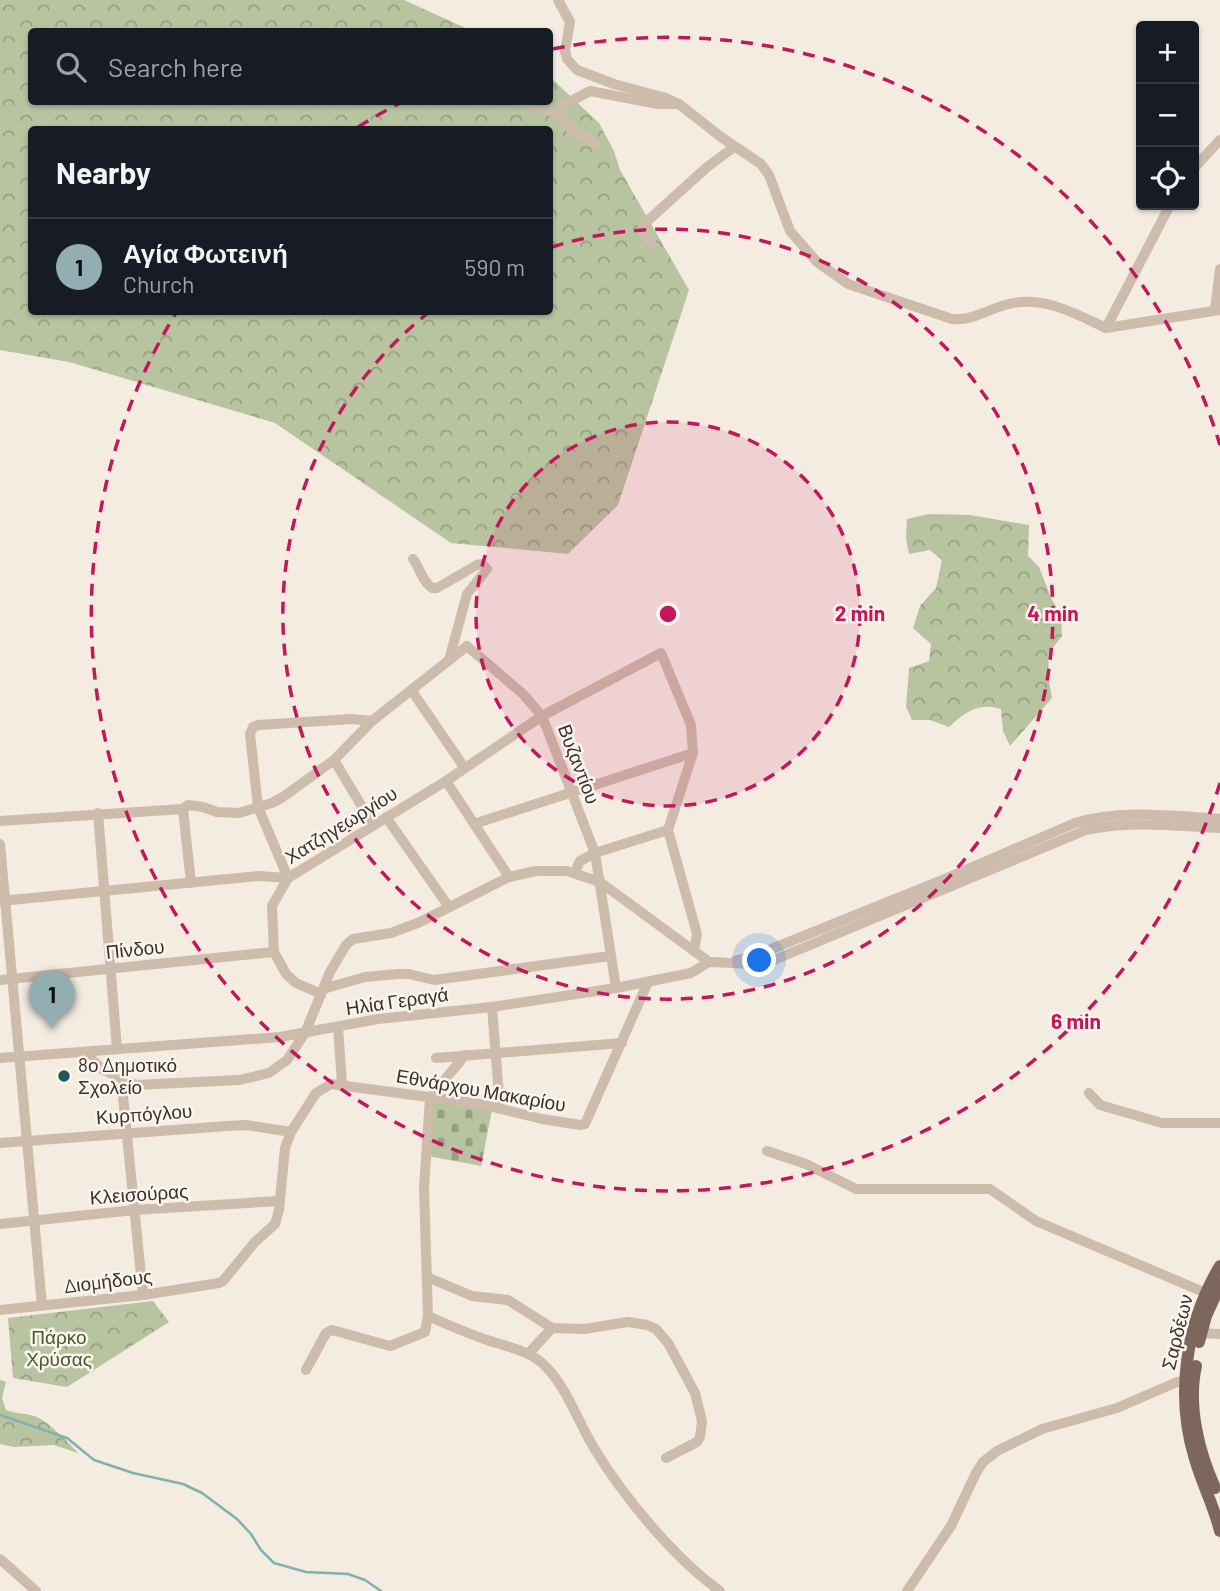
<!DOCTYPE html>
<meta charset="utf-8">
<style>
:root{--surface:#171b24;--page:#20242c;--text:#f1f3f6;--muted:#9ea1a6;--line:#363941;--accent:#92aeb2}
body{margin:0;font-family:Barlow,sans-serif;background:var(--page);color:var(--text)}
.controls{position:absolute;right:21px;top:21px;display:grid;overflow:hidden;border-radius:7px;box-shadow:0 2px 5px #0004}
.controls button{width:63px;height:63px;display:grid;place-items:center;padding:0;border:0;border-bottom:2px solid var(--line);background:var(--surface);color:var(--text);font:35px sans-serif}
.you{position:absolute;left:760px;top:961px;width:24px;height:24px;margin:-18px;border:5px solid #fff;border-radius:50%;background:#1a73e8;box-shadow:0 0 0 10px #1a73e833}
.badge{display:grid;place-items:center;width:46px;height:46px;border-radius:50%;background:var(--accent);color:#111;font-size:23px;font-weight:700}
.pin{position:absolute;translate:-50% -58px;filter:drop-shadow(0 2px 4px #0008)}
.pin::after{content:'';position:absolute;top:37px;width:24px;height:21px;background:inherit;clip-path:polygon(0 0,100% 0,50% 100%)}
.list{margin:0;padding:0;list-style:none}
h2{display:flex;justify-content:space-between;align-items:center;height:91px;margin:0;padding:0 28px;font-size:30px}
h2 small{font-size:23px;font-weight:400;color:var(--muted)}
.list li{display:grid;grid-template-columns:46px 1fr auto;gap:21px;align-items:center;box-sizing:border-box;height:98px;padding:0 28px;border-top:2px solid var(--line)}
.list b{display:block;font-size:26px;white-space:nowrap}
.list p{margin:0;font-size:23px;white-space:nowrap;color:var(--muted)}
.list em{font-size:23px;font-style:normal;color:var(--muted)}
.icon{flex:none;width:38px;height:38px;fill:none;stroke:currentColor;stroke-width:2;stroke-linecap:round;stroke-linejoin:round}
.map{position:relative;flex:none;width:1220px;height:1591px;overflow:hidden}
.search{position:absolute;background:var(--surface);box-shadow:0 2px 5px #0004;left:28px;top:28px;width:525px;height:77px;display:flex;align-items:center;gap:18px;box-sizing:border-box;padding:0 24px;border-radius:7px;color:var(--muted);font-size:26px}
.panel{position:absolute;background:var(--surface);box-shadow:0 2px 5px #0004;left:28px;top:126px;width:525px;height:189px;border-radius:7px}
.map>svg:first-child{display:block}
.forest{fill:url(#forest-crowns);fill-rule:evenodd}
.cemetery{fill:url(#cemetery-stones)}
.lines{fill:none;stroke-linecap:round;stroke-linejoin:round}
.stream{stroke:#7fb0b2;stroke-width:2.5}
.minor{stroke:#cdbbac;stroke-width:10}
.major{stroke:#7d675c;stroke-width:12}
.ring{fill:none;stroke:#c2185b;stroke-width:3.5;stroke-dasharray:12 9}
.poi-dot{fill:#1f5a5e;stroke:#fbf5ee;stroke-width:2.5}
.labels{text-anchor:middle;stroke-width:5;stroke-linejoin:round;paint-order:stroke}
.street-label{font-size:19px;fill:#3b302b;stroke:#fbf5ee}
.poi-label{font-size:19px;fill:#3b302b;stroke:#fbf5ee;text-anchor:start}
.park-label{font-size:19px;fill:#4a5a2e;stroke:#fbf5ee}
.centre{fill:#c2185b;stroke:#fbf5ee;stroke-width:3.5}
.ring-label{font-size:21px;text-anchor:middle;font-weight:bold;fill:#c2185b;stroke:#fbf5ee;stroke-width:5;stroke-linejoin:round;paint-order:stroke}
</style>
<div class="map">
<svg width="1220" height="1591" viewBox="0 0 1220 1591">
<defs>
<pattern id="forest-crowns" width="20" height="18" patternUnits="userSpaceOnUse" patternTransform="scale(1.75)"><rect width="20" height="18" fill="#b8c4a0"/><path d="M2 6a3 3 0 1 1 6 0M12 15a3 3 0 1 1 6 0" fill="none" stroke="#97a083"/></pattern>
<pattern id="cemetery-stones" width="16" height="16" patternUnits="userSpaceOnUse" patternTransform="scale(1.75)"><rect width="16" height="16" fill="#b8c4a0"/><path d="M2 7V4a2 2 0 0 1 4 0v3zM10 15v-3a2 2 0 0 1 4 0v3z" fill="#97a083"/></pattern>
</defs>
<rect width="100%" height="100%" fill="#f4ebe1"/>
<g class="forest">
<path d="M0,0H404L472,31L32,32V102H550V77L599,123L614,151L620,170L689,290L618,505L568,554L451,543L275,423L69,362L0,350ZM32,130H550V312H32Z"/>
<path d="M929,514L970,515L1029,525L1028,556L1039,567L1052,600L1061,615L1062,636L1049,653L1048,676L1052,698L1010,746L1003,731L1001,709C979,702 965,712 949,727L930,720H912L906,707L909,668L929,661L931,644L913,628L920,606L936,588L942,560L930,550L909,554L906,539L907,519Z"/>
<path d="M153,1301L169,1322L67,1387L13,1378L8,1318Z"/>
<path d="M0,1380L6,1382L2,1398L6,1410C16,1414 25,1413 34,1416C47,1420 69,1443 78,1453L54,1445L14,1447L0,1444Z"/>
</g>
<path class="cemetery" d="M433,1102L492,1110L481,1166L428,1156Z"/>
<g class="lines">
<path class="stream" d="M0,1415L67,1438L94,1460L133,1473L183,1484L202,1493L237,1519L251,1534L261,1550L274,1563L306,1572L348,1574L365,1580L381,1591"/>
<g class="minor">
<path d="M558,0L570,22L565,51L567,59L577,70L614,84L666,98L679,104L721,137L761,164L769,175L790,231L817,262L848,284L952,319C971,321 987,310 1005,305C1041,294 1074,313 1106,328"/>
<path d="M526,102L556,113L571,129L595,143"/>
<path d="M556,113L566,104L590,91L658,104H676"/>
<path d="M1194,168L1220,140"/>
<path d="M652,245L644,235L643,225L706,168L734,147"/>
<path d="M1215,310L1220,269"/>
<path d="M1106,328L1170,205"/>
<path d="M1106,328L1220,310"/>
<path d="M413,559C420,568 422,581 432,588H437L477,565L482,564L487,569L467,594L449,660"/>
<path d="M412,691L464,767"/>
<path d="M334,760L373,825"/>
<path d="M446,781L509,877"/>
<path d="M183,809L191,883"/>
<path d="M98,813L117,1049"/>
<path d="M386,817L449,907"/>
<path d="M0,821L183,809L188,805L203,807L217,812L239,813L272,803L283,797L334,760L372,721L467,646L523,694L542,716L595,853L616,988"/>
<path d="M474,824L693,753"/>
<path d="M0,844L42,1306"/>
<path d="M575,872L580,861L595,853L668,830"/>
<path d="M0,901L259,876L288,878L446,781L542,716L661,653L691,725L693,753L668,830L697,934L694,950"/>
<path d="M735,961L764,952L940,881L1075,823C1122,809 1171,816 1220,819"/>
<path d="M709,962C731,962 754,967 774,960L1086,830C1130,820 1175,826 1220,828"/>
<path d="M0,980L274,952"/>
<path d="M323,989L365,977L398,974H409L434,980L610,956"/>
<path d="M321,994L296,983L286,974L274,952L272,906L288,878L258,807L250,734L253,727L258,725L352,719L372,721"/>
<path d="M492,1007L500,1109"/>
<path d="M338,1027L342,1084"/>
<path d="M84,1052L103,1070L136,1085L239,1080L269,1073L287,1060L305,1033L330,972L346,945L353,939L391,933L420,922L509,877L536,871H567L600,882L709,962"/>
<path d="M0,1058L280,1037L378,1019L492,1007L616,988L691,973L709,962"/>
<path d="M436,1058L622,1043"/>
<path d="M125,1081L122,1086L143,1295"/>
<path d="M1089,1093L1100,1105L1162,1123H1220"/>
<path d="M430,1098L465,1055"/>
<path d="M0,1143L227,1126L246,1125L291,1132"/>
<path d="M767,1151L806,1164L856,1189H990L1036,1221L1206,1293"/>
<path d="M0,1224L135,1210L280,1201"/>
<path d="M427,1277L472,1296L508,1300L552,1328L584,1329L628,1322L647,1325L656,1329L668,1343L695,1393L702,1421L700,1437L697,1442L666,1458"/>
<path d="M0,1310L143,1295L219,1283L223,1281L255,1242L275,1224L279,1210L285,1148L291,1132L316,1093L331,1084L481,1104L542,1119L580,1125L585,1124L648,982"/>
<path d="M428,1316C448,1325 467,1333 487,1340C505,1346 526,1350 541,1362C566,1384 577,1420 594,1448C623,1496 674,1558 720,1591"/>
<path d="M1196,1333L1220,1334"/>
<path d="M529,1353L552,1328"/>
<path d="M306,1370L326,1333L332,1330L390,1346L425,1332L428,1316L424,1188L430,1098"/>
<path d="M0,1559L36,1591"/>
<path d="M907,1591L951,1526L976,1473L983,1462L997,1451L1042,1429L1117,1408L1177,1382L1193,1380"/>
</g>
<g class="major">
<path d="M1220,1266C1186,1323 1175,1395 1195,1459C1202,1484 1214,1506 1220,1531"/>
<path d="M1199,1342L1206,1316L1220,1285"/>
<path d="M1196,1366C1187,1406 1199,1452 1215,1488"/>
</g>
</g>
<circle cx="668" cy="614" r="192" fill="#c2185b" fill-opacity=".12"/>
<g class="ring">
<circle cx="668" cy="614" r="192"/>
<path d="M552 247A385 385 0 1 1 428 313"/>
<path d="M1220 783A577 577 0 1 1 176 313M358 127A577 577 0 0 1 402 102M553 49A577 577 0 0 1 1220 445"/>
</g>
<circle class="poi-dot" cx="64" cy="1076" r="7"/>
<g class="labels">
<g class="street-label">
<text transform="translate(579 764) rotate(69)" y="7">Βυζαντίου</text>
<text transform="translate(341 825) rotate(-32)" y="7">Χατζηγεωργίου</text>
<text transform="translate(135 949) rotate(-6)" y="7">Πίνδου</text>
<text transform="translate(397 1001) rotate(-8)" y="7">Ηλία Γεραγά</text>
<text transform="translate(481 1090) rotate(10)" y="7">Εθνάρχου Μακαρίου</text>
<text transform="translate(144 1114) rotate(-4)" y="7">Κυρπόγλου</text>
<text transform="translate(139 1194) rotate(-4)" y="7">Κλεισούρας</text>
<text transform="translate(108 1281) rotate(-7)" y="7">Διομήδους</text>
<text transform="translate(1177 1332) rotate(-76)" y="7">Σαρδέων</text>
</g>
<g class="poi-label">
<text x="78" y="1072">8ο Δημοτικό<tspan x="78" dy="22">Σχολείο</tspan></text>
</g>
<g class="park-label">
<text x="59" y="1344">Πάρκο<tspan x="59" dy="22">Χρύσας</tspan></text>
</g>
</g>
<circle cx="668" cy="614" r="10" class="centre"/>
<g class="ring-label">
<text x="860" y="621">2 min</text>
<text x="1053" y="621">4 min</text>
<text x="1076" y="1029">6 min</text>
</g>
</svg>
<div class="controls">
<button>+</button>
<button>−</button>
<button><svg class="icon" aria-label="locate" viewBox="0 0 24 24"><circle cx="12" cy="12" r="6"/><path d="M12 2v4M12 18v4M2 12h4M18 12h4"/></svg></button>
</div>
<div class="you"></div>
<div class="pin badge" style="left:52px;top:1029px">1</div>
<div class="search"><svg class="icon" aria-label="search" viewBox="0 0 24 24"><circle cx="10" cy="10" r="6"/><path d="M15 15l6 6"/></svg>Search here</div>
<section class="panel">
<h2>Nearby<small></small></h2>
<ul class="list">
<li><span class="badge">1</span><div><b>Αγία Φωτεινή</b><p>Church</p></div><em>590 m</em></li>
</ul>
</section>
</div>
